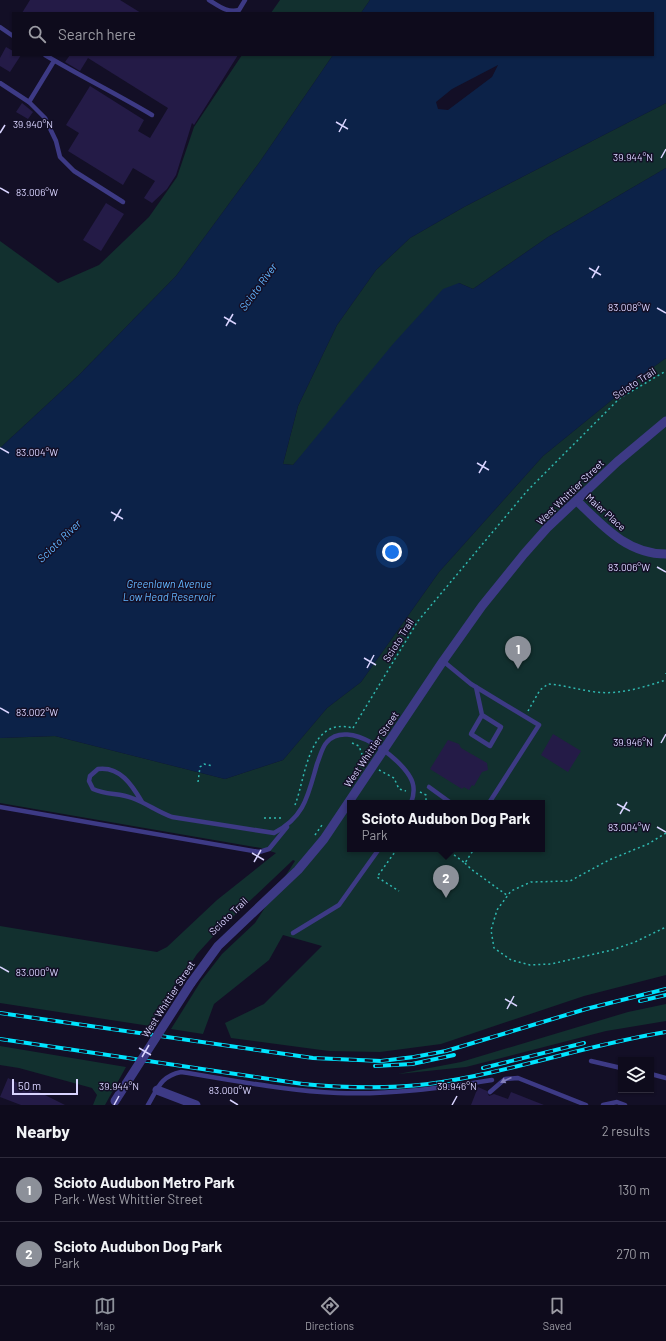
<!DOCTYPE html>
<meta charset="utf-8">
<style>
:root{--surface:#0e0b1c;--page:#1c1929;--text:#f1f3f6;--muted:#9b9ba3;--line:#2e2b3b;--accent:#8c9099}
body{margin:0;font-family:Barlow,sans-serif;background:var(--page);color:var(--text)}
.controls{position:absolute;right:12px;bottom:12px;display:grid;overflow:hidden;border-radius:0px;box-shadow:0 1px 3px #0004}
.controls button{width:36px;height:36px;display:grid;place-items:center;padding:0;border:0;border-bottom:1px solid var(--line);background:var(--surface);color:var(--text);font:20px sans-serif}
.scale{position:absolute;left:12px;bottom:10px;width:66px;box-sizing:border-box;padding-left:4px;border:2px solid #d9d4ff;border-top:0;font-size:11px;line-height:14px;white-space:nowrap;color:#d9d4ff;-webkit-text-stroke:3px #130f26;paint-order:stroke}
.you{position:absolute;left:392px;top:552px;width:14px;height:14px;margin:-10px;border:3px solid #fff;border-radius:50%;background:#1a73e8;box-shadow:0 0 0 6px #1a73e833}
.badge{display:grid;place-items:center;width:26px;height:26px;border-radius:50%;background:var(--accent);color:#fff;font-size:13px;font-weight:700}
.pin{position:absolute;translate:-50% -33px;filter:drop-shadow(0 1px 2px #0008)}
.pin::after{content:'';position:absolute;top:21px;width:14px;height:12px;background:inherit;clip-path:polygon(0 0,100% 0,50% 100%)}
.popup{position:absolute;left:347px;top:800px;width:198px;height:52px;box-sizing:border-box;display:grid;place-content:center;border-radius:0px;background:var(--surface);filter:drop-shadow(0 1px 3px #0005);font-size:13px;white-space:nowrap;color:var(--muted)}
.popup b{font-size:15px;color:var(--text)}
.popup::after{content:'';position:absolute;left:50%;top:100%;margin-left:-8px;border:8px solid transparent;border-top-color:var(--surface)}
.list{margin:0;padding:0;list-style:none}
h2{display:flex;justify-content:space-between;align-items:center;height:52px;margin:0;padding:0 16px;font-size:17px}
h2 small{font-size:13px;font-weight:400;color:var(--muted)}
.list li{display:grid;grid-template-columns:26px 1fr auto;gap:12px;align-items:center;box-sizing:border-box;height:64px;padding:0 16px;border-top:1px solid var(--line)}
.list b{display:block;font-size:15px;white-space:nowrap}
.list p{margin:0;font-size:13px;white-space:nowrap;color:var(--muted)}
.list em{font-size:13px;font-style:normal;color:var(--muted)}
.icon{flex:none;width:22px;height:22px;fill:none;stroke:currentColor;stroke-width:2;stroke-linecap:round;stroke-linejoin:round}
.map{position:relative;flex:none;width:666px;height:1105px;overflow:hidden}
.search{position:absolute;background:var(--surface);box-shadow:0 1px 3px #0004;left:12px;right:12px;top:12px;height:44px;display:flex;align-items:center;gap:10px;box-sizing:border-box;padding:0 14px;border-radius:0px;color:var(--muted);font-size:15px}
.sheet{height:180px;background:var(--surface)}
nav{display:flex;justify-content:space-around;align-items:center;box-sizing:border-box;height:56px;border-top:1px solid var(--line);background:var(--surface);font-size:11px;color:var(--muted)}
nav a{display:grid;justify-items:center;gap:2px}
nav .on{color:var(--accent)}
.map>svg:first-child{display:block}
.green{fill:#12302f;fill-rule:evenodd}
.water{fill:#0c2248;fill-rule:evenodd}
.building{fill:#241b47}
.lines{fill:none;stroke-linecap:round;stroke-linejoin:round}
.path{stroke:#2fb8b0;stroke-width:1.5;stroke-dasharray:2 3;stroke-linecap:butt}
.lane{stroke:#3d3a85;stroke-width:4.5}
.street{stroke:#3d3a85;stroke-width:9}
.rail-casing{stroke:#00e5ff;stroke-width:4}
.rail{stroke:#130f26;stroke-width:2.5;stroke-dasharray:8;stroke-linecap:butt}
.street-bridge{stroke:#3d3a85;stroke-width:9}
.oneway{fill:#837fbc}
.ticks{fill:none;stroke:#d9d4ff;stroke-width:1.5}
.labels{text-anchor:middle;stroke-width:3;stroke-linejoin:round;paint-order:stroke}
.street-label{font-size:10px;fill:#d9d4ff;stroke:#130f26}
.water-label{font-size:11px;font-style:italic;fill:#62b6ff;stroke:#130f26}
.ticks-label{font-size:10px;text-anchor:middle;fill:#d9d4ff;stroke:#130f26;stroke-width:3;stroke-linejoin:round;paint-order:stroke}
</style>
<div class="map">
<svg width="666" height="1105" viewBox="0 0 666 1105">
<rect width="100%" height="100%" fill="#130f26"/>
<g class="green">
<path d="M280,0H370L361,13H271Z"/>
<path d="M242,55H333L259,163L176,276L79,375L0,448V241L58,283L99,265L149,217L177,177L194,127Z"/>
<path d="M666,103V168L548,237L473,289L459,283L293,465L283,464L298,406L337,325L376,270L410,238L464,207Z"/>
<path d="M666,358V975L584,996L441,1044L380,1052L329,1051L231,1038L225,1023L264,1004L322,946L283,935L269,960L214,1004L203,1034L171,1029L201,981L222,954L255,923L295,861L293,860L217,932L197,954L150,1026L0,1003V926L157,952L167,947L217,900L276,853L261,848L0,803V738L55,736L225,779L283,760L327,708L361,682L439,572L543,456L645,373ZM350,803H542V849H350Z"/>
<path d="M666,1004V1021L606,1031L466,1067L398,1074L461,1062L628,1012Z"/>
<path d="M0,1046L126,1067L105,1105H93L97,1095L92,1088L19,1068L0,1065Z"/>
</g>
<path class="water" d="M370,0H666V103L464,207L410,238L376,270L337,325L298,406L283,464L293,465L393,344L443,289L459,283L473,289L548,237L666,168V358L645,373L543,456L439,572L361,682L327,708L283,760L225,779L55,736L0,738V448L79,375L176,276L259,163L333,55H653V13H361ZM498,65L492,77L448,110L438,109L436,102L452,89Z"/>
<g class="building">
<path d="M30,0H120L141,13H22Z"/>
<path d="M6,47L13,51V55H21L10,72L0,66V58Z"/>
<path d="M70,55H238L194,125L192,123L176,175L167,189L152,203L144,198L155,181L133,168L123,185L68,151L79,133L66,125L90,86L144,120L138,131L150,138L168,108L88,58L80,71L65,62Z"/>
<path d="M22,103L33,112L28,119L16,112Z"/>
<path d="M106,203L124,214L101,251L83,240Z"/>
<path d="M553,734L581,751L568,772L541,755Z"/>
<path d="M448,740L459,744L461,748L487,763L488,770L482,772L474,786L472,785L469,790L464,787L462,789L430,769Z"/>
<path d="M8,1078L29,1089L30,1086L37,1089V1091L65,1105H21L0,1097Z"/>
<path d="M478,1087L487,1091L489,1096L494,1094L508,1099L511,1092L544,1105H471Z"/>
</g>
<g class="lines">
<g class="path">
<path d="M666,673V674"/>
<path d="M528,711L540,690L548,684C564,685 579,690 596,692C620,695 644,687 666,680"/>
<path d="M353,728L418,621L527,491L620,398L666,371"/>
<path d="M352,743L359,746L363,757V764"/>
<path d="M379,770L394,778L399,789L406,791"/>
<path d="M198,782L200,767L204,764L213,766"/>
<path d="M420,792L426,795V803"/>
<path d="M295,805C306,777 308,716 353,728"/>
<path d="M264,818H283"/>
<path d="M666,833L648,844L609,860L570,881L531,882L511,891L497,910L491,930L494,948L511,960L530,965L551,964L612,950L635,942L666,927"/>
<path d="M315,835L322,825"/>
<path d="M397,849L377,877L399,891"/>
<path d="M446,849L465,863L474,849"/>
<path d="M465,863L471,869L508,896"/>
</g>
<g class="lane">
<path d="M209,0C219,6 227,13 239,10L245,0"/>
<path d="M0,27L13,36"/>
<path d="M45,55C80,76 117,94 152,115"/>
<path d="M0,83L29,102L54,61"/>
<path d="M29,102L45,118L56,141L60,157L74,171L123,202"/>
<path d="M443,661L471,684L539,725L489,803"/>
<path d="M476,687L482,715L471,734L490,746L501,727L482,715"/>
<path d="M429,787L451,803"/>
<path d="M142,802C132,785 120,766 98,769L90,776L89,781L93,789C106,795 119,793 132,798C146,803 158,812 172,817L274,833C305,817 308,795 317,764C320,757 322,747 327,742C348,718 399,757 410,777C415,785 414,795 411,803"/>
<path d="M0,807L259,852L269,849L287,827"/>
<path d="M293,933L339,905L379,849"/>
<path d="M591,1061L621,1068"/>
<path d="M651,1074L666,1078"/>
<path d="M490,1092L505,1079L518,1078L586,1105"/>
<path d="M148,1105C158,1088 161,1076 181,1072C233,1080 286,1091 338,1093C390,1095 441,1088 492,1080"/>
<path d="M603,1105L617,1102L625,1105"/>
</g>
<g class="street">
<path d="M577,501C603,526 627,554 666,554"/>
<path d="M191,983L218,946L298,870L324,839L443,661L482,606L524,554L547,528L617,462L666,421"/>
<path d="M157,1090L196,1105"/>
</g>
<defs>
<g id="rail">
<path d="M640,1001L666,995"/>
<path d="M0,1013L313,1058L381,1061L414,1057L446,1051L586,1009L666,989"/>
<path d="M0,1039L303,1084C345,1088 387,1089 428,1084C509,1073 586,1045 666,1032"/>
<path d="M375,1066L412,1064L454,1055"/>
<path d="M483,1068L584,1043"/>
</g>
</defs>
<use href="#rail" class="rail-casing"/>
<use href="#rail" class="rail"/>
<path class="street-bridge" d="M115,1101L191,983"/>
</g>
<defs><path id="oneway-solid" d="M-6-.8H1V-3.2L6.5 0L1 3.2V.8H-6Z"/></defs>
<use class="oneway" href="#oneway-solid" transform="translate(506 1080) rotate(156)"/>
<path class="ticks" d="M336,122L348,129M339,132L346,119M0,133L5,125M661,158L666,149M0,188L9,193M589,268L601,275M592,278L599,266M657,308L666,313M224,317L236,324M226,326L233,314M0,448L9,453M477,463L489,470M479,473L486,461M111,512L123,519M114,521L121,509M657,567L666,572M364,658L376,665M367,668L374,655M0,708L9,713M661,743L666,734M617,804L630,811M620,814L627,802M657,827L666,832M252,853L264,860M254,862L261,850M0,967L9,972M505,999L517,1006M507,1009L514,996M139,1048L151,1055M142,1057L149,1045M230,1100L238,1105M114,1105L119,1096M452,1105L457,1096"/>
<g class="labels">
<g class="street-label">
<text transform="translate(634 383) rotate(-33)" y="4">Scioto Trail</text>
<text transform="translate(570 492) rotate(-44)" y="4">West Whittier Street</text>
<text transform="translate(606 512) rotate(42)" y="4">Maier Place</text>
<text transform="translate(398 640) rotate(-58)" y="4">Scioto Trail</text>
<text transform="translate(371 749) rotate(-56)" y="4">West Whittier Street</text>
<text transform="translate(228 916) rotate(-44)" y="4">Scioto Trail</text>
<text transform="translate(168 999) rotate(-57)" y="4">West Whittier Street</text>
</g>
<g class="water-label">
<text transform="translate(258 287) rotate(-54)" y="4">Scioto River</text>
<text transform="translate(59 541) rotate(-44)" y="4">Scioto River</text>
<text x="169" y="588">Greenlawn Avenue<tspan x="169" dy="13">Low Head Reservoir</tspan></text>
</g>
</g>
<g class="ticks-label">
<text x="33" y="128">39.940°N</text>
<text x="633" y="161">39.944°N</text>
<text x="37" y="196">83.006°W</text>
<text x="629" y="311">83.008°W</text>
<text x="37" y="456">83.004°W</text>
<text x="629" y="571">83.006°W</text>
<text x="37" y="716">83.002°W</text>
<text x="633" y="746">39.946°N</text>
<text x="629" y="831">83.004°W</text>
<text x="37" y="976">83.000°W</text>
<text x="119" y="1090">39.944°N</text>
<text x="457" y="1090">39.946°N</text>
<text x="230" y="1094">83.000°W</text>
</g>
</svg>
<div class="controls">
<button><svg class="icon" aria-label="layers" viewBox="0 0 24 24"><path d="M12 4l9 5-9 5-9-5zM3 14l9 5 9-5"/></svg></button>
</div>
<div class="scale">50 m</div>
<div class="you"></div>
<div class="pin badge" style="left:518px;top:669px">1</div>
<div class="pin badge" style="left:446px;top:898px">2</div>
<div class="popup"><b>Scioto Audubon Dog Park</b>Park</div>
<div class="search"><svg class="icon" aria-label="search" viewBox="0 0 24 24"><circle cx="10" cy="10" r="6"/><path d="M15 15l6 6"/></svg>Search here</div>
</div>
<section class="sheet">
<h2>Nearby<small>2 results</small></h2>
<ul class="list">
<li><span class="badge">1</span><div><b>Scioto Audubon Metro Park</b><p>Park · West Whittier Street</p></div><em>130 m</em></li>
<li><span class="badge">2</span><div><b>Scioto Audubon Dog Park</b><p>Park</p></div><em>270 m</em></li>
</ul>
</section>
<nav>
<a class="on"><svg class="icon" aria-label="map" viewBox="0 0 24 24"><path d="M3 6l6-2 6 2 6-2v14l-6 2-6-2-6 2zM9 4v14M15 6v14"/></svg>Map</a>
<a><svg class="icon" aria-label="directions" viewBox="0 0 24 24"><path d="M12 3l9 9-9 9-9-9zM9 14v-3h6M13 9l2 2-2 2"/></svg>Directions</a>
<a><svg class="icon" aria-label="saved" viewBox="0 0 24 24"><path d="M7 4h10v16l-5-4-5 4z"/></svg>Saved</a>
</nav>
